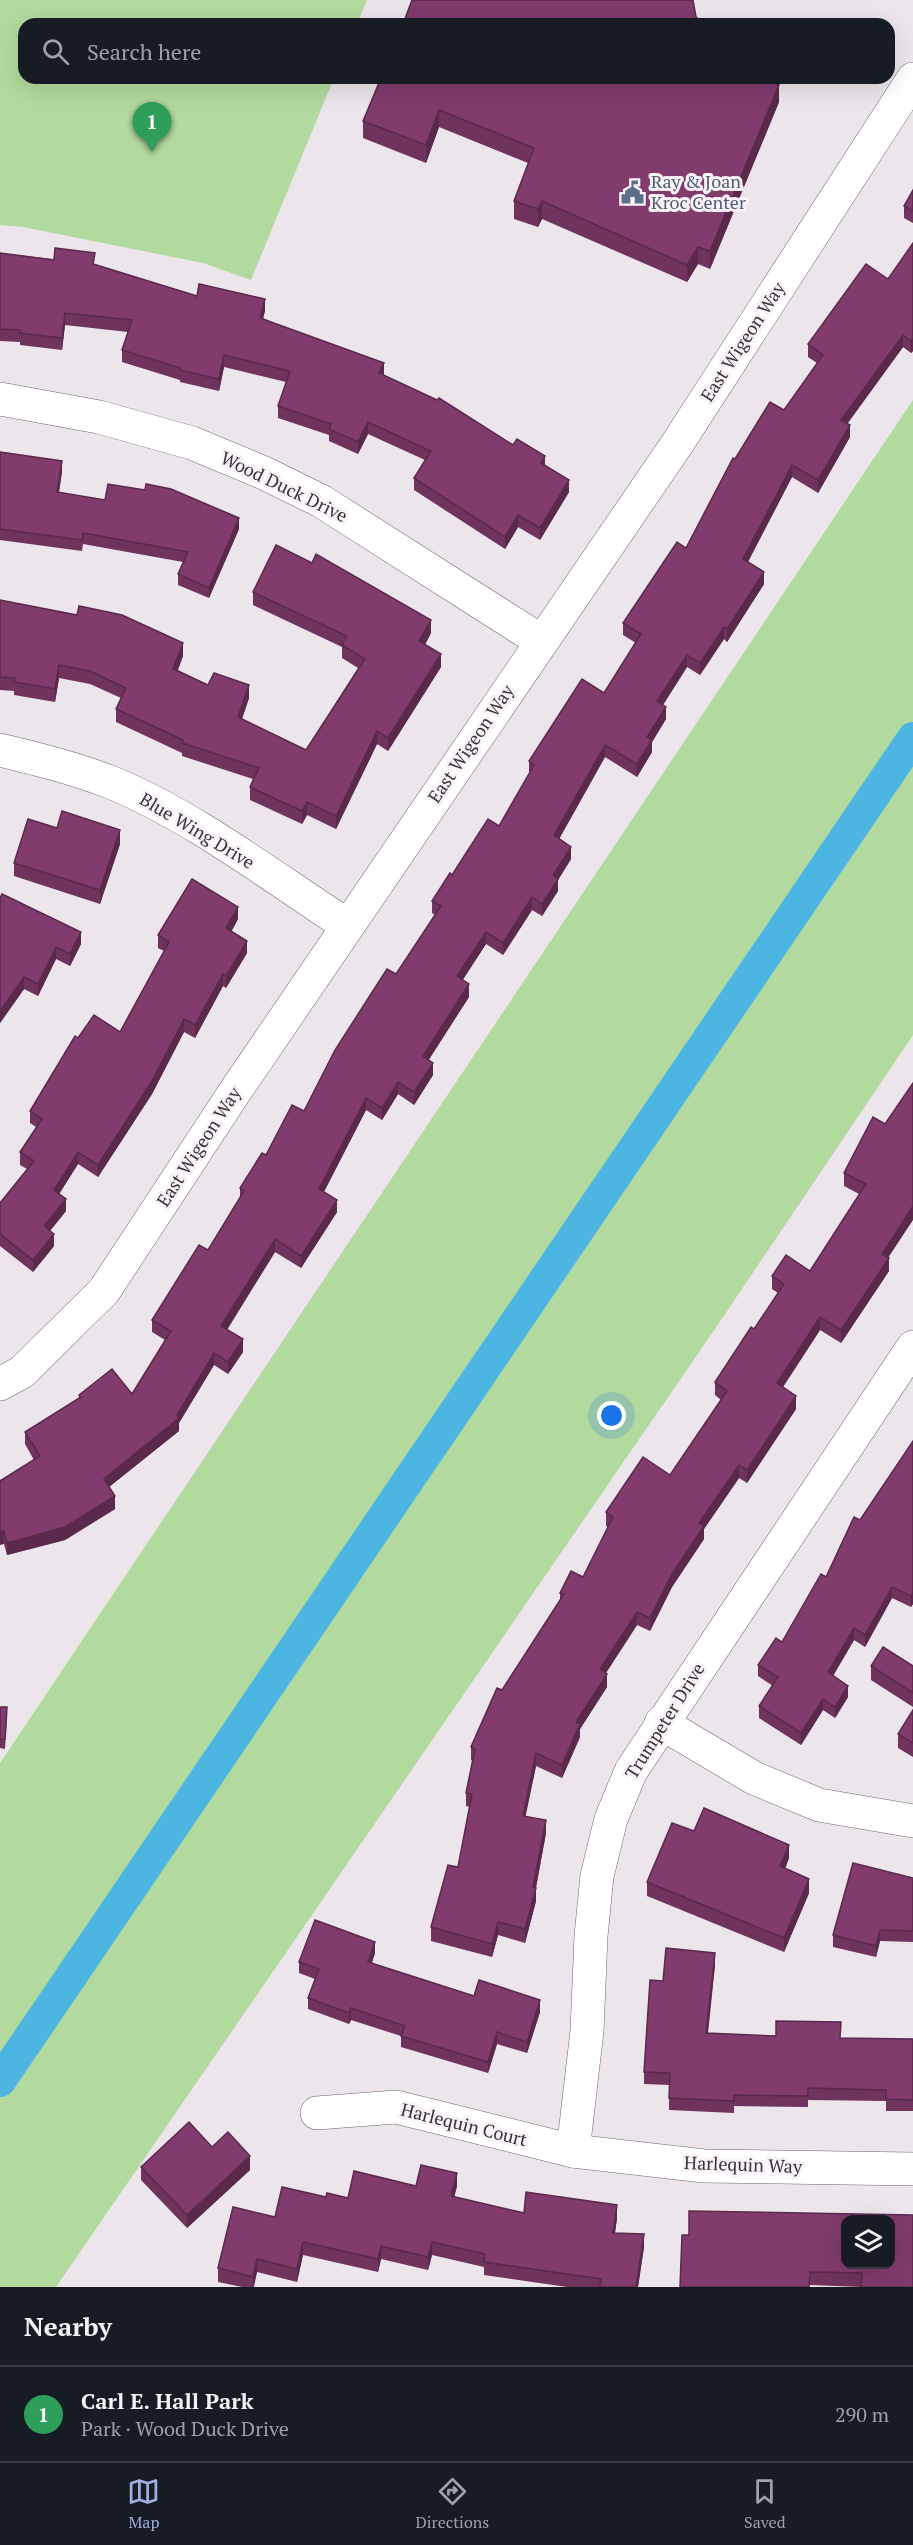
<!DOCTYPE html>
<meta charset="utf-8">
<style>
:root{--surface:#171b24;--page:#242831;--text:#f1f3f6;--muted:#9ea1a6;--line:#363941;--accent:#a0aee3}
body{margin:0;font-family:"PT Serif",serif;background:var(--page);color:var(--text)}
.controls{position:absolute;right:18px;bottom:18px;display:grid;overflow:hidden;border-radius:12px;box-shadow:0 6px 24px #0002}
.controls button{width:54px;height:54px;display:grid;place-items:center;padding:0;border:0;border-bottom:2px solid var(--line);background:var(--surface);color:var(--text);font:30px sans-serif}
.you{position:absolute;left:612px;top:1416px;width:21px;height:21px;margin:-15px;border:4px solid #fff;border-radius:50%;background:#1a73e8;box-shadow:0 0 0 9px #1a73e833}
.badge{display:grid;place-items:center;width:39px;height:39px;border-radius:50%;background:var(--accent);color:#fff;font-size:20px;font-weight:700}
.pin{position:absolute;translate:-50% -50px;filter:drop-shadow(0 2px 3px #0008)}
.pin::after{content:'';position:absolute;top:32px;width:21px;height:18px;background:inherit;clip-path:polygon(0 0,100% 0,50% 100%)}
.list{margin:0;padding:0;list-style:none}
h2{display:flex;justify-content:space-between;align-items:center;height:78px;margin:0;padding:0 24px;font-size:26px}
h2 small{font-size:20px;font-weight:400;color:var(--muted)}
.list li{display:grid;grid-template-columns:39px 1fr auto;gap:18px;align-items:center;box-sizing:border-box;height:96px;padding:0 24px;border-top:2px solid var(--line)}
.list b{display:block;font-size:22px;white-space:nowrap}
.list p{margin:0;font-size:20px;white-space:nowrap;color:var(--muted)}
.list em{font-size:20px;font-style:normal;color:var(--muted)}
.icon{flex:none;width:33px;height:33px;fill:none;stroke:currentColor;stroke-width:2;stroke-linecap:round;stroke-linejoin:round}
.map{position:relative;flex:none;width:913px;height:2287px;overflow:hidden}
.search{position:absolute;background:var(--surface);box-shadow:0 6px 24px #0002;left:18px;right:18px;top:18px;height:66px;display:flex;align-items:center;gap:15px;box-sizing:border-box;padding:0 21px;border-radius:18px;color:var(--muted);font-size:22px}
.sheet{height:174px;background:var(--surface)}
nav{display:flex;justify-content:space-around;align-items:center;box-sizing:border-box;height:84px;border-top:2px solid var(--line);background:var(--surface);font-size:16px;color:var(--muted)}
nav a{display:grid;justify-items:center;gap:3px}
nav .on{color:var(--accent)}
.map>svg:first-child{display:block}
.green{fill:#b3da9e}
.lines{fill:none;stroke-linecap:round;stroke-linejoin:round}
.canal{stroke:#4db5e2;stroke-width:32}
.minor-casing{stroke:#6b676c;stroke-width:34}
.minor{stroke:#fff;stroke-width:33}
.wall{fill:#6f335e}
.shaded-wall{fill:#5a294c}
.building{fill:#813b6d;stroke:#5a294c;stroke-width:1.5;fill-rule:evenodd}
.labels{text-anchor:middle;stroke-width:6;stroke-linejoin:round;paint-order:stroke}
.service-label{font-size:18px;fill:#4e5e75;stroke:#f9f3f9;text-anchor:start}
.street-label{font-size:18px;fill:#353335;stroke:#f9f3f9}
</style>
<div class="map">
<svg width="913" height="2287" viewBox="0 0 913 2287">
<rect width="100%" height="100%" fill="#ece6ec"/>
<g class="green">
<path d="M0,0H367L357,24H24V78H334L251,280L203,263L23,227L0,225Z"/>
<path d="M913,400V1035L717,1326L56,2287H0V1763Z"/>
</g>
<g class="lines">
<path class="canal" d="M0,2081L913,738"/>
<defs>
<g id="minor">
<path d="M0,399L99,417L192,443L264,473L321,501L541,641"/>
<path d="M0,750C37,759 74,768 110,782C190,814 274,878 348,926"/>
<path d="M0,1384L22,1372L104,1291L236,1090L677,444L913,79"/>
<path d="M661,1723L754,1778L819,1805L913,1821"/>
<path d="M317,2113L396,2107L573,2151L704,2166L913,2169"/>
<path d="M573,2151L587,2031L591,1936L597,1876L611,1819L631,1771L913,1347"/>
</g>
</defs>
<use href="#minor" class="minor-casing"/>
<use href="#minor" class="minor"/>
</g>
<g class="wall">
<path d="M381,78L779,102L710,269L698,264L687,282L542,219L538,227L514,219V201L528,163L439,127L426,163L363,138V121Z"/>
<path d="M913,190V223L904,218V206Z"/>
<path d="M913,243V351L911,353L903,347L848,423L850,437L818,493L792,477L748,562L764,584L727,642L724,639L700,675L687,667L663,705L666,719L652,742V752L637,777L605,757L559,839L571,859L558,880V891L542,916L532,910L503,955L486,944L462,980L469,997L428,1060L433,1075L414,1105L398,1094L382,1120L366,1110L324,1192L337,1212L301,1268L275,1252L227,1330L243,1352L228,1374L214,1365L179,1423V1431L109,1487L115,1509L65,1540L7,1555L4,1544L0,1481L34,1460L25,1444V1432L79,1399V1395L132,1394L165,1340L152,1332V1320L208,1250L240,1199V1188L266,1155L304,1111L396,974L435,915L432,913V901L452,875L499,826L529,774V761L604,693L636,643L623,635V623L686,548L735,459L784,410L817,363L808,357V344L888,279Z"/>
<path d="M0,253L95,264L197,296L265,311L263,318L384,376L545,466L569,492L540,540L518,527L505,549L414,490V478L425,460L368,434L358,454L329,441V435L278,418V406L286,382L224,367L219,391L180,382V380L122,362V350L128,332L65,325L62,350L20,345V342L0,341Z"/>
<path d="M0,452L62,472L59,492L239,529L209,598L178,585V574L183,562L83,544L82,551L0,540Z"/>
<path d="M253,592L431,633L425,645L441,667L388,751L377,744L336,829L307,815L302,824L250,800V787L253,779L182,756V753L116,722V709L121,698L90,684L59,678L55,702L14,695V691L0,690V600L183,656L178,670L208,685L249,698L242,719L306,750L358,668L342,658V647L253,605Z"/>
<path d="M120,844L100,904L14,876V863Z"/>
<path d="M0,898L81,944L70,966L56,959L38,996L24,989L0,1023Z"/>
<path d="M238,919L231,932L247,953L226,988L223,986L195,1038L184,1032L152,1094L98,1177L78,1164L59,1194L66,1211L50,1231L54,1246L33,1272L0,1246V1203L27,1169L20,1165V1152L36,1127L30,1123V1111L78,1038L120,1032L164,951L158,948V935Z"/>
<path d="M873,1117L889,1271L841,1343L820,1330L783,1387L796,1409L747,1483L739,1478L704,1529V1539L672,1587L650,1631L637,1625L606,1673L607,1687L580,1729V1737L562,1778L536,1766L525,1816L546,1833L536,1888V1901L525,1943L498,1935L492,1957L431,1941V1927L458,1867L470,1807L466,1806V1793L473,1761L471,1760V1747L502,1690L560,1600V1593L583,1577L608,1527L606,1526V1512L670,1475L721,1400L715,1395V1382L754,1329L778,1293L772,1289V1276L810,1271L859,1194L844,1186V1173Z"/>
<path d="M913,1441V1604L911,1607L892,1598L865,1647L854,1640L833,1676L848,1697L835,1718L823,1710L801,1745L759,1718V1706L773,1686L758,1676V1665L782,1642L826,1577L860,1520Z"/>
<path d="M871,1666H913V1707L871,1680Z"/>
<path d="M0,1707L7,1717L5,1749L0,1748Z"/>
<path d="M913,1710V1757L898,1748V1734Z"/>
<path d="M694,1831L789,1858L785,1869L809,1893L784,1952L647,1896V1882Z"/>
<path d="M913,1878V1942L880,1941L876,1957L833,1947V1935Z"/>
<path d="M375,1953L372,1963L474,1996L540,2012L527,2053L497,2044L488,2073L401,2047V2036L351,2020L349,2024L308,2009V1998L315,1979L299,1973V1962Z"/>
<path d="M715,1965L708,2034L841,2038L913,2039V2111H886V2101L808,2100V2107L734,2106V2113L669,2110V2085L644,2084V2072L663,1981Z"/>
<path d="M212,2147L250,2170L187,2228L141,2180V2167Z"/>
<path d="M416,2186H457L454,2197L524,2213L617,2218L615,2233L644,2247L638,2287H567L484,2275V2267L432,2255L428,2270L381,2259L378,2272L303,2255L297,2282L257,2272L254,2287H242L218,2282V2268L275,2217L326,2197L348,2198Z"/>
<path d="M913,2215L861,2287L810,2285L689,2235Z"/>
</g>
<g class="shaded-wall">
<path d="M779,85V102L710,269V251Z"/>
<path d="M439,110V127L426,163V145Z"/>
<path d="M542,201V219L538,227V209Z"/>
<path d="M698,247V264L687,282V265Z"/>
<path d="M265,299V311L260,330V318Z"/>
<path d="M65,313V325L62,350V338Z"/>
<path d="M903,335V347L841,432V420Z"/>
<path d="M913,338V351L911,353V341Z"/>
<path d="M224,355V367L219,391V379Z"/>
<path d="M384,363V375L379,373Z"/>
<path d="M368,422V434L358,454V442Z"/>
<path d="M850,425V437L818,493V480Z"/>
<path d="M545,456V468L541,463Z"/>
<path d="M62,461V472L57,503V492Z"/>
<path d="M792,465V477L743,571V559Z"/>
<path d="M569,480V492L540,540V528Z"/>
<path d="M518,515V527L505,549V537Z"/>
<path d="M239,518V529L209,598V588Z"/>
<path d="M764,572V584L727,642V629Z"/>
<path d="M431,620V633L419,654V641Z"/>
<path d="M724,627V639L700,675V663Z"/>
<path d="M183,643V656L173,682V669Z"/>
<path d="M441,654V667L388,751V738Z"/>
<path d="M687,655V667L657,714V701Z"/>
<path d="M59,665V678L55,702V689Z"/>
<path d="M249,685V698L238,730V717Z"/>
<path d="M666,707V719L652,742V752L637,777V764L647,737Z"/>
<path d="M377,731V744L336,829V816Z"/>
<path d="M605,745V757L554,848V835Z"/>
<path d="M307,802V815L302,824V811Z"/>
<path d="M120,830V844L100,904V890Z"/>
<path d="M571,847V859L558,880V891L542,916V904L553,875Z"/>
<path d="M532,897V910L503,955V943Z"/>
<path d="M238,907V919L226,941V928Z"/>
<path d="M81,932V944L70,966V954Z"/>
<path d="M486,932V944L457,989V976Z"/>
<path d="M247,941V953L226,988V976Z"/>
<path d="M56,947V959L38,996V984Z"/>
<path d="M223,974V986L195,1038V1025Z"/>
<path d="M24,977V989L0,1023V1011Z"/>
<path d="M469,984V997L423,1069V1056Z"/>
<path d="M184,1019V1032L152,1094L98,1177V1165Z"/>
<path d="M433,1063V1075L414,1105V1092Z"/>
<path d="M398,1082V1094L382,1120V1108Z"/>
<path d="M366,1098V1110L319,1201V1189Z"/>
<path d="M78,1152V1164L54,1202V1190Z"/>
<path d="M66,1199V1211L44,1238V1226Z"/>
<path d="M337,1200V1212L301,1268V1256Z"/>
<path d="M913,1206V1220L882,1267V1254Z"/>
<path d="M54,1234V1246L33,1272V1260Z"/>
<path d="M275,1239V1252L221,1339V1326Z"/>
<path d="M889,1258V1271L841,1343V1330Z"/>
<path d="M820,1317V1330L777,1396V1383Z"/>
<path d="M243,1339V1352L228,1374V1362Z"/>
<path d="M214,1353V1365L179,1423V1431L104,1491V1479L177,1415Z"/>
<path d="M796,1396V1409L747,1483V1470Z"/>
<path d="M739,1465V1478L704,1529V1539L672,1587L650,1631V1618L672,1574L699,1523Z"/>
<path d="M115,1496V1509L65,1540L7,1555V1543Z"/>
<path d="M4,1531V1544L0,1545V1532Z"/>
<path d="M892,1587V1598L865,1647V1635Z"/>
<path d="M913,1593V1604L911,1607V1596Z"/>
<path d="M637,1612V1625L600,1682V1669Z"/>
<path d="M854,1628V1640L828,1684V1672Z"/>
<path d="M607,1674V1687L580,1729V1737L562,1778V1765L576,1722Z"/>
<path d="M848,1686V1697L835,1718V1707Z"/>
<path d="M823,1699V1710L801,1745V1733Z"/>
<path d="M536,1753V1766L523,1829V1816Z"/>
<path d="M546,1820V1833L535,1892L536,1888V1901L525,1943V1929Z"/>
<path d="M789,1845V1858L780,1880V1866Z"/>
<path d="M809,1879V1893L784,1952V1938Z"/>
<path d="M498,1922V1935L492,1957V1944Z"/>
<path d="M880,1930V1941L876,1957V1946Z"/>
<path d="M375,1942V1953L368,1973V1962Z"/>
<path d="M715,1953V1965L706,2045V2033Z"/>
<path d="M540,2000V2012L527,2053V2042Z"/>
<path d="M351,2008V2020L349,2024V2013Z"/>
<path d="M497,2032V2044L488,2073V2062Z"/>
<path d="M250,2156V2170L187,2228V2215Z"/>
<path d="M457,2173V2186L451,2210V2196Z"/>
<path d="M617,2205V2218L613,2246V2233Z"/>
<path d="M644,2234V2247L638,2287H636Z"/>
<path d="M303,2242V2255L297,2282V2269Z"/>
<path d="M432,2242V2255L428,2270V2257Z"/>
<path d="M381,2246V2259L378,2272V2259Z"/>
<path d="M257,2259V2272L253,2287V2277Z"/>
</g>
<g class="building">
<path d="M412,0H693L696,17L706,24H403Z"/>
<path d="M381,78H762L779,85L710,251L698,247L687,265L542,201L538,209L514,201L534,148L439,110L426,145L363,121Z"/>
<path d="M913,190V211L904,206Z"/>
<path d="M913,243V338L911,341L903,335L841,420L850,425L818,480L792,465L743,559L764,572L727,629L724,627L700,663L687,655L657,701L666,707L647,737L652,740L637,764L605,745L554,835L571,847L553,875L558,879L542,904L532,897L503,943L486,932L457,976L469,984L423,1056L433,1063L414,1092L398,1082L382,1108L366,1098L319,1189L337,1200L301,1256L275,1239L221,1326L243,1339L228,1362L214,1353L177,1415L179,1418L104,1479L115,1496L65,1527L7,1543L4,1531L0,1532V1481L40,1456L25,1432L81,1397L79,1395L112,1369L132,1394L171,1331L152,1320L199,1245L208,1250L244,1191L240,1188L262,1153L266,1155L292,1105L304,1111L335,1050L387,969L396,974L441,906L432,901L450,873L452,875L488,819L499,826L534,765L529,761L582,679L604,693L641,634L623,623L677,542L686,548L733,458L735,459L770,402L784,410L823,355L808,344L866,264L888,279Z"/>
<path d="M55,248L95,253L93,264L197,296L199,284L265,299L260,318L384,363L379,373L437,400L439,398L513,445L517,439L545,456L541,463L569,480L540,528L518,515L505,537L414,478L431,451L368,422L358,442L329,429L331,424L278,406L290,371L224,355L219,379L180,370V368L122,350L132,320L65,313L62,338L20,333V330L0,329V253L54,260Z"/>
<path d="M0,452L62,461L57,492L105,500L108,484L145,490L146,484L171,489L239,518L209,588L178,574L188,552L83,533L82,540L0,529Z"/>
<path d="M276,545L312,563L316,554L431,620L419,641L441,654L388,738L377,731L336,816L307,802L302,811L250,787L259,768L182,743L183,740L116,709L126,688L90,671L59,665L55,689L14,682L15,678L0,677V600L77,615L79,606L122,615L183,643L173,669L208,685L214,673L249,685L238,717L306,750L365,659L342,645L347,636L253,592Z"/>
<path d="M62,811L120,830L100,890L14,863L28,819L57,828Z"/>
<path d="M192,879L238,907L226,928L247,941L226,976L223,974L195,1025L184,1019L152,1081L98,1165L78,1152L54,1190L66,1199L44,1226L54,1234L33,1260L0,1234V1203L34,1161L20,1152L42,1119L30,1111L75,1036L78,1038L94,1015L120,1032L169,942L158,935Z"/>
<path d="M2,894L81,932L70,954L56,947L38,984L24,977L0,1011V898Z"/>
<path d="M913,1083V1206L882,1254L889,1258L841,1330L820,1317L777,1383L796,1396L747,1470L739,1465L699,1523L704,1526L672,1574L650,1618L637,1612L600,1669L607,1674L576,1722L580,1724L562,1765L536,1753L523,1816L546,1820L533,1887L536,1888L525,1929L498,1922L492,1944L431,1927L448,1865L458,1867L472,1794L466,1793L475,1749L471,1747L497,1688L502,1690L564,1594L560,1593L571,1571L583,1577L613,1517L606,1512L643,1457L670,1475L727,1391L715,1382L751,1327L754,1329L784,1284L772,1276L786,1255L810,1271L866,1184L844,1173L873,1117L885,1124Z"/>
<path d="M913,1441V1593L911,1596L892,1587L865,1635L854,1628L828,1672L848,1686L835,1707L823,1699L801,1733L759,1706L778,1677L758,1665L776,1638L782,1642L821,1574L826,1577L854,1517L860,1520Z"/>
<path d="M883,1647L913,1666V1693L871,1666Z"/>
<path d="M0,1707H7L5,1739H0Z"/>
<path d="M913,1710V1743L898,1734Z"/>
<path d="M704,1808L789,1845L780,1866L809,1879L784,1938L647,1882L672,1823L694,1831Z"/>
<path d="M853,1863L913,1878V1931L880,1930L876,1946L833,1935Z"/>
<path d="M315,1920L375,1942L368,1962L474,1996L479,1980L540,2000L527,2042L497,2032L488,2062L401,2036L405,2026L351,2008L349,2013L308,1998L319,1969L299,1962Z"/>
<path d="M666,1948L715,1953L706,2033L776,2036V2021L841,2022L840,2038L913,2039V2100L886,2099V2090L808,2088V2096L734,2095V2101L669,2098L670,2073L644,2072L650,1980L663,1981Z"/>
<path d="M189,2122L212,2147L228,2132L250,2156L187,2215L141,2167Z"/>
<path d="M421,2165L457,2173L451,2196L524,2213L526,2192L617,2205L613,2233L644,2234L636,2287H600L601,2279L484,2262L485,2254L432,2242L428,2257L381,2246L378,2259L303,2242L297,2269L257,2259L253,2277L218,2268L233,2207L275,2217L282,2187L326,2197L327,2193L348,2198L354,2171L416,2186Z"/>
<path d="M689,2211L913,2215V2287H861L862,2273L810,2272L809,2287H680L682,2235H689ZM846,2220H891V2265H846Z"/>
</g>
<defs>
<symbol id="civic-bare" viewBox="-9 -9 18 18"><path d="M-.6-6.5H3V-4.5H.6V-3L4-1V1h2V6H-6V1h2V-1L-.6-3ZM-1.2 2.5V6h2.4V2.5Z" fill="#5c6f8a" stroke="#f9f3f9" stroke-width="2.5" paint-order="stroke"/></symbol>
</defs>
<g fill-rule="evenodd">
<use href="#civic-bare" x="616" y="176" width="33" height="33"/>
</g>
<g class="labels">
<g class="service-label">
<text x="651" y="188">Ray &amp; Joan<tspan x="651" dy="21">Kroc Center</tspan></text>
</g>
<g class="street-label">
<text transform="translate(743 342) rotate(-57)" y="6">East Wigeon Way</text>
<text transform="translate(284 487) rotate(26)" y="6">Wood Duck Drive</text>
<text transform="translate(471 744) rotate(-56)" y="6">East Wigeon Way</text>
<text transform="translate(197 831) rotate(31)" y="6">Blue Wing Drive</text>
<text transform="translate(199 1147) rotate(-57)" y="6">East Wigeon Way</text>
<text transform="translate(665 1721) rotate(-58)" y="6">Trumpeter Drive</text>
<text transform="translate(464 2125) rotate(14)" y="6">Harlequin Court</text>
<text transform="translate(743 2165) rotate(2)" y="6">Harlequin Way</text>
</g>
</g>
</svg>
<div class="controls">
<button><svg class="icon" aria-label="layers" viewBox="0 0 24 24"><path d="M12 4l9 5-9 5-9-5zM3 14l9 5 9-5"/></svg></button>
</div>
<div class="you"></div>
<div class="pin badge" style="left:152px;top:152px;background:#2e9e5b">1</div>
<div class="search"><svg class="icon" aria-label="search" viewBox="0 0 24 24"><circle cx="10" cy="10" r="6"/><path d="M15 15l6 6"/></svg>Search here</div>
</div>
<section class="sheet">
<h2>Nearby<small></small></h2>
<ul class="list">
<li><span class="badge" style="background:#2e9e5b">1</span><div><b>Carl E. Hall Park</b><p>Park · Wood Duck Drive</p></div><em>290 m</em></li>
</ul>
</section>
<nav>
<a class="on"><svg class="icon" aria-label="map" viewBox="0 0 24 24"><path d="M3 6l6-2 6 2 6-2v14l-6 2-6-2-6 2zM9 4v14M15 6v14"/></svg>Map</a>
<a><svg class="icon" aria-label="directions" viewBox="0 0 24 24"><path d="M12 3l9 9-9 9-9-9zM9 14v-3h6M13 9l2 2-2 2"/></svg>Directions</a>
<a><svg class="icon" aria-label="saved" viewBox="0 0 24 24"><path d="M7 4h10v16l-5-4-5 4z"/></svg>Saved</a>
</nav>
